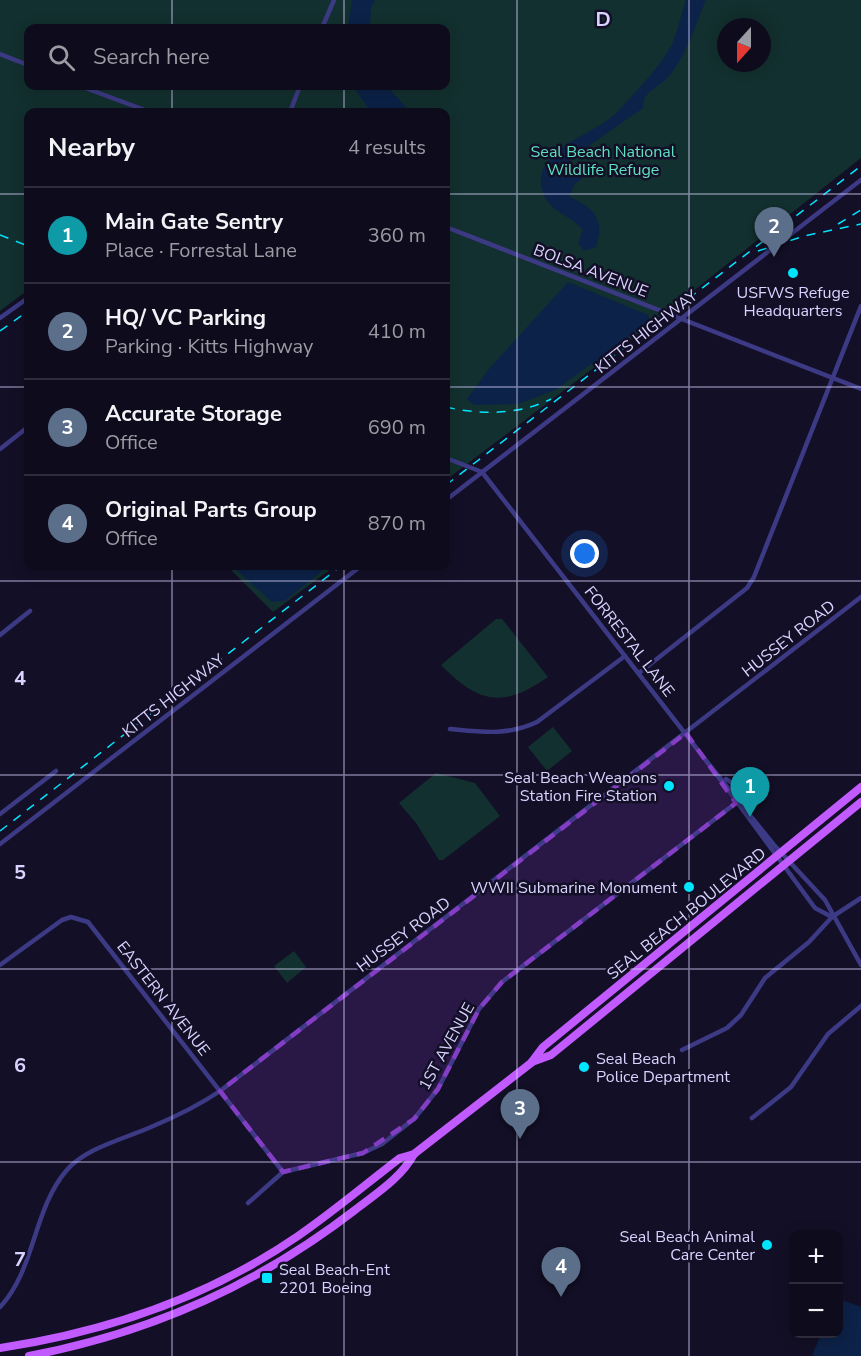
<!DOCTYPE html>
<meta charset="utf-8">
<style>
:root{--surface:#0e0b1c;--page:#171425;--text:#f1f3f6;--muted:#9b9ba3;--line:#2e2b3b;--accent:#db2777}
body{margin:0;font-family:"Nunito Sans",sans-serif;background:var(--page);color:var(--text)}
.controls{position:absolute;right:18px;bottom:18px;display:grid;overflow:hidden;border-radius:12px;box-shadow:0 3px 15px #0003}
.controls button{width:54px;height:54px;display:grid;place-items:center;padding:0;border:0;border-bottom:2px solid var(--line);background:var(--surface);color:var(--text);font:30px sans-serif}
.compass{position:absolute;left:717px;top:18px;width:54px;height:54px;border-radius:50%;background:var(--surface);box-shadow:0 3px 15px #0003;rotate:201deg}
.you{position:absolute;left:585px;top:554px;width:21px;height:21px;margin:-15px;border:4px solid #fff;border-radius:50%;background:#1a73e8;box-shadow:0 0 0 9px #1a73e833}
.badge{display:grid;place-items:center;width:39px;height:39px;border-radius:50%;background:var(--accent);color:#fff;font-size:20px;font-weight:700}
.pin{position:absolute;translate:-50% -50px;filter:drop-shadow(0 2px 3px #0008)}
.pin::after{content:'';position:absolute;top:32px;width:21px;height:18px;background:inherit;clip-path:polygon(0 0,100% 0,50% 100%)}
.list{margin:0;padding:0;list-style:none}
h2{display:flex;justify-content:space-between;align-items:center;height:78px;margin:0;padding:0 24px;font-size:26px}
h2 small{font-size:20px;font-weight:400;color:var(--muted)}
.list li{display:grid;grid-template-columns:39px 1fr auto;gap:18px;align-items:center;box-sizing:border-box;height:96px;padding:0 24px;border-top:2px solid var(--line)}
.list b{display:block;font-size:22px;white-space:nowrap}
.list p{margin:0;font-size:20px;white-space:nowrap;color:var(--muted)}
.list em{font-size:20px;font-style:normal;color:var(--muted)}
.icon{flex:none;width:33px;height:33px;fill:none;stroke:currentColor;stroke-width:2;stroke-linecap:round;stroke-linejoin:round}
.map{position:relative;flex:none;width:861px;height:1356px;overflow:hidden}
.search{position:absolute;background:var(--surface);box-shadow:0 3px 15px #0003;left:24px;top:24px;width:426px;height:66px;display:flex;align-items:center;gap:15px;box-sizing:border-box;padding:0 21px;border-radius:12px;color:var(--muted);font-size:22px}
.panel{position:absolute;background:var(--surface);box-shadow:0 3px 15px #0003;left:24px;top:108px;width:426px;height:462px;border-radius:12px}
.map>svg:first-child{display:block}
.green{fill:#12302f;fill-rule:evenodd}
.water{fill:#0c2248}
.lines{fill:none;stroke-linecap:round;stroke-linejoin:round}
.street{stroke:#3d3a85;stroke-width:4.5}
.primary{stroke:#c25bff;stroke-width:8}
.rail{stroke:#00e5ff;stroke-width:1.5;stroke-dasharray:9 8;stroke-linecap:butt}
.marked{fill:#843dc5;fill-opacity:0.2;stroke:#843dc5;stroke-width:4.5;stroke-dasharray:12 8;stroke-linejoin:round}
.grid{fill:none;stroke:#d9d4ff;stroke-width:1.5;stroke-opacity:0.55}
.poi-dot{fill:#00e5ff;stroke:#130f26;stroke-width:2}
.labels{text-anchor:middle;stroke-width:5;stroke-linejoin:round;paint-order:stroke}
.park-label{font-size:16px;fill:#5fe0c0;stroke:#130f26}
.street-label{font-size:16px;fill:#d9d4ff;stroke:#130f26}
.poi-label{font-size:16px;fill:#d9d4ff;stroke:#130f26;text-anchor:end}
.grid-label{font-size:20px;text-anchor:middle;font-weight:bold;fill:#d9d4ff;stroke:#130f26;stroke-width:5;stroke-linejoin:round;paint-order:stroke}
</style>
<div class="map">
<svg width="861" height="1356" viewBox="0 0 861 1356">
<rect width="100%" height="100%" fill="#130f26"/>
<g class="green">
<path d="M0,0H861V158L658,319L446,480V112H28V290L0,311ZM726,27H762V63H726ZM28,28H446V86H28Z"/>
<path d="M227,566H335L273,612Z"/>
<path d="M496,619H502L548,677C503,709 478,703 441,665Z"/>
<path d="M553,727L572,751L547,771L528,747Z"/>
<path d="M436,773L475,783L500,816L443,860H439L416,823L399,803Z"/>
<path d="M294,951L306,967L287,983L274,966Z"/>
</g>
<g class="water">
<path d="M352,0H375L371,7L370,28H348Z"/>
<path d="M686,0H706C694,27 688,54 668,77C659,88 642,91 643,108L573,157L568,172L582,168L586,175L574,185L569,197C593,206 606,220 596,247L584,251L578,243L583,230C570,214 547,212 542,189C532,148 596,135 617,112C634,94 661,66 672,44C678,31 681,14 686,0Z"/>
<path d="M353,86H387L410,112H378L368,108Z"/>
<path d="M568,282L648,315L651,321L555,390L518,404L474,405L467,399L489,369Z"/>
<path d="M232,566H329L284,601L272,602Z"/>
<path d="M842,1300L861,1307V1356H812L821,1334H838L839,1301Z"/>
</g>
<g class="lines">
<g class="street">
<path d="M322,28L334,0"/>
<path d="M0,54L28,65"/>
<path d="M80,86L150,112"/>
<path d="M290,112L300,86"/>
<path d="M446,227L861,389"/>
<path d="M0,318L28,298"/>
<path d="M0,449L28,427"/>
<path d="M446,458L482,472L715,772L774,845L825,900L861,965"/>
<path d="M446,500L861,180"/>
<path d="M0,635L30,611"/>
<path d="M639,673L747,588L754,577L861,306"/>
<path d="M450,729C482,732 507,736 537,722L625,656"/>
<path d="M715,772L815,908L832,917"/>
<path d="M726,779L732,783L748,807"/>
<path d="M0,814L56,771"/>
<path d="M0,844L361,566"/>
<path d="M0,965L62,920L71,917L88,922L283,1172"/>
<path d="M682,1050L727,1028L741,1015L765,978L809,942L832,917L861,898"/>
<path d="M752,1118L791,1087L828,1034L861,1006"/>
<path d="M248,1203L283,1172L363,1153L382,1144L414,1119L438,1089L479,1009L502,982L736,803"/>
<path d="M0,1307C35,1270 33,1210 66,1171C85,1148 124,1139 151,1127C175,1117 198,1106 220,1091L861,597"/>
</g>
<g class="primary">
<path d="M532,1062L551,1055L861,802"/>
<path d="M0,1348C106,1332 209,1297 298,1236C333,1212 366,1184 400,1158L414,1154"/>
<path d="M29,1356C150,1333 258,1285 355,1210C377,1193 401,1178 414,1154L531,1063L543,1047L861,787"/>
</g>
<g class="rail">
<path d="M838,224L861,210"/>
<path d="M0,235L28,246"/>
<path d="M758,251L804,236L861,224"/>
<path d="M0,331L28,311"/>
<path d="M446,407C480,415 519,415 551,399"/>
<path d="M446,485L861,166"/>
<path d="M0,831L341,566"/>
</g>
</g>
<path class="marked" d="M686,733L736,803L502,982L479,1009L438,1089L414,1119L363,1153L283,1172L220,1091Z"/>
<path class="grid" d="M172,0V28M344,0V28M517,0V1356M689,0V1356M172,86V112M344,86V112M0,194H28M446,194H861M0,387H28M446,387H861M172,566V1356M344,566V1356M0,581H861M0,775H861M0,969H861M0,1162H861"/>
<g class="poi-dot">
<circle cx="793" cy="273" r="6"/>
<circle cx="669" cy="786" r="6"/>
<circle cx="689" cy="887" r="6"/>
<circle cx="584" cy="1067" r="6"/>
<circle cx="767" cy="1245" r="6"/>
<rect x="261" y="1272" width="12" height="12" rx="3"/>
</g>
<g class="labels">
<g class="park-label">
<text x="603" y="157">Seal Beach National<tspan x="603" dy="18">Wildlife Refuge</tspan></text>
</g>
<g class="street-label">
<text transform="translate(591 270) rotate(21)" y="6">BOLSA AVENUE</text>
<text transform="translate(646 331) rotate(-38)" y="6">KITTS HIGHWAY</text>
<text transform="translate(788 638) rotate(-38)" y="6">HUSSEY ROAD</text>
<text transform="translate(630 641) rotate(52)" y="6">FORRESTAL LANE</text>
<text transform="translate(173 695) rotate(-38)" y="6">KITTS HIGHWAY</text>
<text transform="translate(686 913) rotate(-39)" y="6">SEAL BEACH BOULEVARD</text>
<text transform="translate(403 934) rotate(-37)" y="6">HUSSEY ROAD</text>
<text transform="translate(164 998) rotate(52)" y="6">EASTERN AVENUE</text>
<text transform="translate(446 1046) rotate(-61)" y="6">1ST AVENUE</text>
</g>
<g class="poi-label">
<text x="793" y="298" text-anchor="middle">USFWS Refuge<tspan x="793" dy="18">Headquarters</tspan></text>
<text x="657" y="783">Seal Beach Weapons<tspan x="657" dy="18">Station Fire Station</tspan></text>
<text x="677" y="893">WWII Submarine Monument</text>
<text x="596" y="1064" text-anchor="start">Seal Beach<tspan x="596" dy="18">Police Department</tspan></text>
<text x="755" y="1242">Seal Beach Animal<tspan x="755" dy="18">Care Center</tspan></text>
<text x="279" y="1275" text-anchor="start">Seal Beach-Ent<tspan x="279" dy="18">2201 Boeing</tspan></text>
</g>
</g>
<g class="grid-label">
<text x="603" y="26">D</text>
<text x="20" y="685">4</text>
<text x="20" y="879">5</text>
<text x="20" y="1072">6</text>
<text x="20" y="1266">7</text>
</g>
</svg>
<div class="controls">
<button>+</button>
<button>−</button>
</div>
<svg class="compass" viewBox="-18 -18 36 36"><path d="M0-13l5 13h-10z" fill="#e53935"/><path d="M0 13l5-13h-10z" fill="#9b9ba3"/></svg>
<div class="you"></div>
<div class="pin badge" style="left:750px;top:817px;background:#0f9aa8">1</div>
<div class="pin badge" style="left:774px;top:257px;background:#5c6f8a">2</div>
<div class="pin badge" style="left:520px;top:1139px;background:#5c6f8a">3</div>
<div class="pin badge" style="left:561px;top:1297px;background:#5c6f8a">4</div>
<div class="search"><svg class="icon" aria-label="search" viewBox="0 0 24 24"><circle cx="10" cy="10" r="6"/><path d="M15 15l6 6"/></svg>Search here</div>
<section class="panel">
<h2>Nearby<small>4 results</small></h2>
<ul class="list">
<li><span class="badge" style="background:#0f9aa8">1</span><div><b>Main Gate Sentry</b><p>Place · Forrestal Lane</p></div><em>360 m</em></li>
<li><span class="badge" style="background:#5c6f8a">2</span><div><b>HQ/ VC Parking</b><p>Parking · Kitts Highway</p></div><em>410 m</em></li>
<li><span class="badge" style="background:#5c6f8a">3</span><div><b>Accurate Storage</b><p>Office</p></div><em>690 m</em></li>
<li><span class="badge" style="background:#5c6f8a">4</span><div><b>Original Parts Group</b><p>Office</p></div><em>870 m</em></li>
</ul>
</section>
</div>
